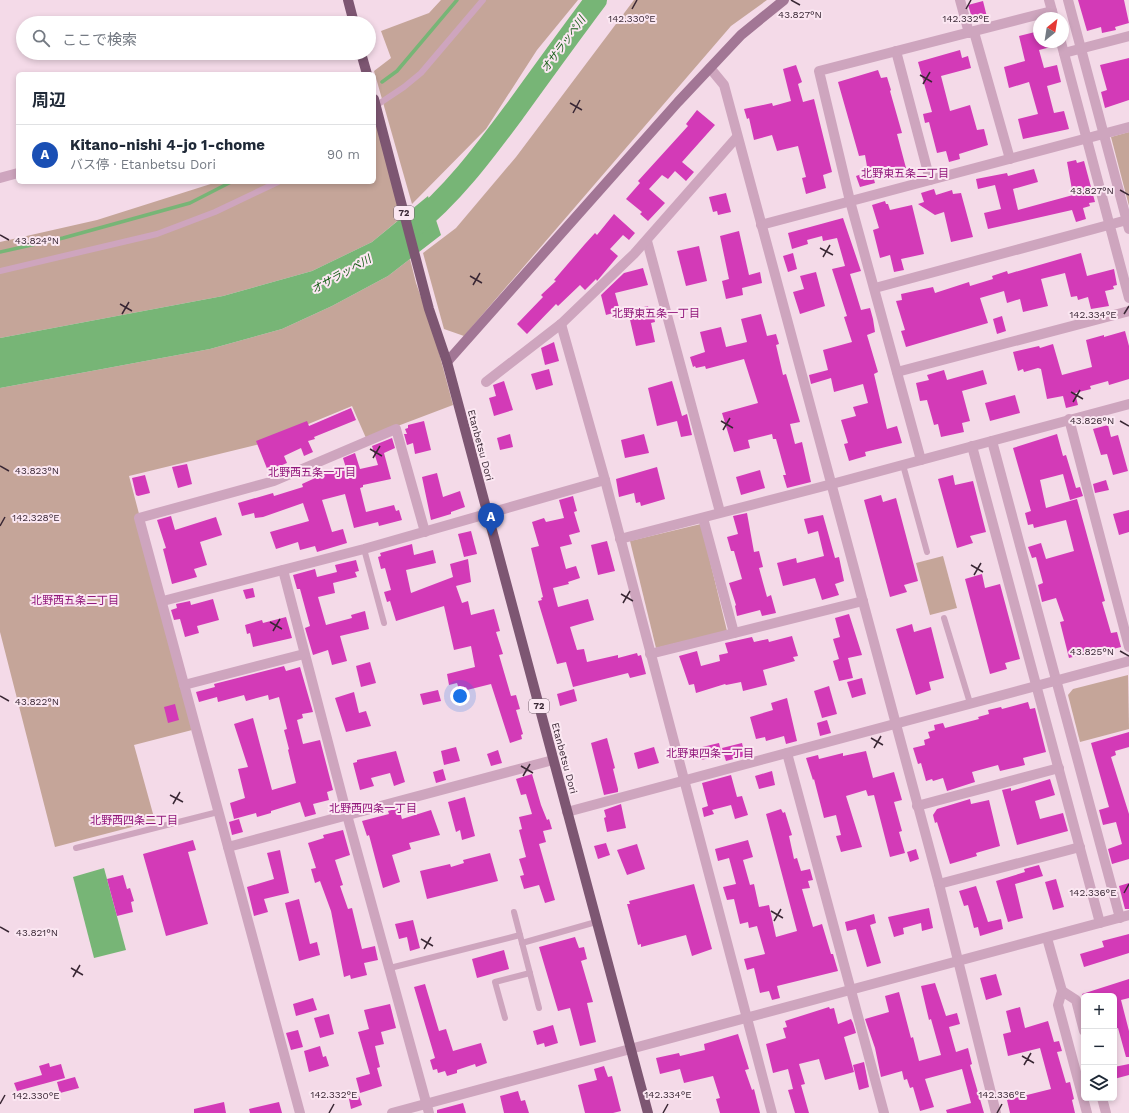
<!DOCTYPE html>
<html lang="ja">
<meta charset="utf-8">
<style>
:root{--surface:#fff;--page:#f6f6f7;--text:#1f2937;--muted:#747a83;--line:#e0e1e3;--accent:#ea580c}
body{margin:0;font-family:"Work Sans","Noto Sans JP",sans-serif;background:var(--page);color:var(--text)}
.controls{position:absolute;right:12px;bottom:12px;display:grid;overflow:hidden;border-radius:6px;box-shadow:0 2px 6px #0003}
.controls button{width:36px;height:36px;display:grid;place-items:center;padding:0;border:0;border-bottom:1px solid var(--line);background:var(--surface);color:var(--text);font:20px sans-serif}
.compass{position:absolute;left:1033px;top:12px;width:36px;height:36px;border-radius:50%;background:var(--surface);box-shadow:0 2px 6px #0003;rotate:30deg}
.you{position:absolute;left:460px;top:696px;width:14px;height:14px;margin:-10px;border:3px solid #fff;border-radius:50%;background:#1a73e8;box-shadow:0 0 0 6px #1a73e833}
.badge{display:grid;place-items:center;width:26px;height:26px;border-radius:50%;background:var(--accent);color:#fff;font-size:13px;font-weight:700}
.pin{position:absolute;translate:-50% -33px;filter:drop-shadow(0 1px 2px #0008)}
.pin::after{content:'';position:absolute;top:21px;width:14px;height:12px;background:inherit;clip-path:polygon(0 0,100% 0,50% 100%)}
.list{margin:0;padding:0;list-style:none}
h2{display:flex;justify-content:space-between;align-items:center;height:52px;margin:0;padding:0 16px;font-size:17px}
h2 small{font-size:13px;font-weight:400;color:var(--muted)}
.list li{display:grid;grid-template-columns:26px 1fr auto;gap:12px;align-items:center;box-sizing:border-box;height:60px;padding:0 16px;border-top:1px solid var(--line)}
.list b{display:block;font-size:15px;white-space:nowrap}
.list p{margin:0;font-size:13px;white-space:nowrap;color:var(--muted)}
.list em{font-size:13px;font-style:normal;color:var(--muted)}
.icon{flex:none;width:22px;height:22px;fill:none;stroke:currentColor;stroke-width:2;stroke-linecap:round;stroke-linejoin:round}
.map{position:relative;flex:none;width:1129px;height:1113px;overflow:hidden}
.search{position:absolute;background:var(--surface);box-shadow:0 2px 6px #0003;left:16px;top:16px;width:360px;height:44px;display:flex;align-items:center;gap:10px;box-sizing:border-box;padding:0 14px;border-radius:22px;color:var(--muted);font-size:15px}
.panel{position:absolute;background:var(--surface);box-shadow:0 2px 6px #0003;left:16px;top:72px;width:360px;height:112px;border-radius:6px}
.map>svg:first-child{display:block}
.green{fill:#c5a599}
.water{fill:#77b576}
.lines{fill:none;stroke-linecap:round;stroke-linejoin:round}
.stream{stroke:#77b576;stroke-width:3.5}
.river{stroke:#77b576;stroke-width:22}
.building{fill:#d33ab7}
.lane{stroke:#cea5be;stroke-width:6}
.street{stroke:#cea5be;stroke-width:10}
.secondary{stroke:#a27695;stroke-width:10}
.primary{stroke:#7d5672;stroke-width:10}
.ticks{fill:none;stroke:#392734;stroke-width:1.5}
.labels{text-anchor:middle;stroke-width:4;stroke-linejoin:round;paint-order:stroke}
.shield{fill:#fbe7f2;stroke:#73616d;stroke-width:1}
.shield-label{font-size:9px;font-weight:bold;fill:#392734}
.street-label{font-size:10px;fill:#392734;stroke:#fbe7f2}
.water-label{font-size:11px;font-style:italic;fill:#185f18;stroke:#fbe7f2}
.neighbourhood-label{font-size:11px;fill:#91177b;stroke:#fbe7f2}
.ticks-label{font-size:10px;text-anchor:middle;fill:#392734;stroke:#fbe7f2;stroke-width:4;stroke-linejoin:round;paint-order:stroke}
</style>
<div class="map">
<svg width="1129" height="1113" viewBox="0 0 1129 1113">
<rect width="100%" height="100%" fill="#f4dae8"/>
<g class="green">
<path d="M441,0H578L537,50L486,129L412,204L374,71L391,58L381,31L429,13Z"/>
<path d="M634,0H767L731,26L464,336L444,329L423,253L456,228L516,157Z"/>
<path d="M374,109L401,218L372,242L312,271L223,296L0,338V242L97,220L217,182H374Z"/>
<path d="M1129,132V206L1111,137Z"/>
<path d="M410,259L416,283L434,334L453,405L366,438L352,406L260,444L129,476L196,729L134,745L155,821L55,847L0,632V388L210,349L282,329L332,306L388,276Z"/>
<path d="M701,524L727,631L656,648L630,541Z"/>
<path d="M943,556L957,608L930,615L916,563Z"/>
<path d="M1128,675L1129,729L1080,742L1068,695L1073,689Z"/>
</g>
<g class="water">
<path d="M428,196L441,235L388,276L332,306L282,329L210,349L0,388V338L223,296L312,271L372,242Z"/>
<path d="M104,868L126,950L94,958L73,877Z"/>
</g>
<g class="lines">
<g class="stream">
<path d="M382,82L397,71L457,0"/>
<path d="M0,252L63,238L190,203L231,182"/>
</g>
<path class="river" d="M411,228C453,195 485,151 517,108C543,72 569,36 596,0"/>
</g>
<g class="building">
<path d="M1078,0H1124L1129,23L1115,27L1116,30L1102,33L1101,27L1087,31Z"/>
<path d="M983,1L987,17L973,21L968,5Z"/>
<path d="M1039,31V42H1055V46L1039,50L1044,68L1057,65L1061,82L1047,86L1054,113L1064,111L1069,129L1023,139L1018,119L1038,114L1029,82L1009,88L1004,67L1025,61L1019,36Z"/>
<path d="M960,50L962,58L968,56L971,68L941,76L950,111L970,105L977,130L984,129L988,145L959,154L960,159L949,162L946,151L937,153L929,122L925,123L923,114L932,112L918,62Z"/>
<path d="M1129,58V100L1105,108L1101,92L1107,90L1100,65Z"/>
<path d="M796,65L802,82L798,84L803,102L814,99L832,172L823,175L826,188L806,194L802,178L806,177L798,146L777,151L772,135L754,140L749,118L747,119L744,109L772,103L773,106L791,101L783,69Z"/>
<path d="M878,70L881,78L887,77L891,90L890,91L902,133L897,134L906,168L873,176L875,183L860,187L856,176L868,172L865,155L859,156L838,82Z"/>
<path d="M697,110L715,125L682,162L694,172L686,181L675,171L668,179L662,175L649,189L665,203L648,221L640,214L642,212L626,199L640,183L638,181L688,126L686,124Z"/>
<path d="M1076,160L1077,163L1084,161L1095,202L1089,203L1090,206L1083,208L1086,219L1076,222L1072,210L988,229L984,213L1001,209L995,185L978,189L976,179L1007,173L1008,176L1034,169L1038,182L1013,189L1018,210L1073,195L1067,162Z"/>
<path d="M934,189L936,195L952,190L953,194L961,193L973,237L951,242L944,212L935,215L918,204L924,202L921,193Z"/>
<path d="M726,193L731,212L718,215L717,211L713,212L709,197Z"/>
<path d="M885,201L886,204H888L890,210L912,205L924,254L901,259L904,270L894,272L890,255L880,258L873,230L879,228L872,205Z"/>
<path d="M614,214L635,233L629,240L623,235L610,249L618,256L597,281L596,279L585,290L580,285L558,306L556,304L527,334L517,324L543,297L541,295L556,281L554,280L585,244L595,233L597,235Z"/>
<path d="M843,218L861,271L850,274L861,310L870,308L873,319L875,332L867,335L878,372L874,374L887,429L897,426L902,443L865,452L866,456L849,461L844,444L848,443L841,420L856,416L853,407L868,403L863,384L834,392L831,378L811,384L809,375L828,370L823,350L852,342L844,317L847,316L832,269L845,266L837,238L823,241L822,236L807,240L808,244L792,249L788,233Z"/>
<path d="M739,231L749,275L760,272L762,283L742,288L743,295L726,299L722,281L729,279L720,236Z"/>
<path d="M699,246L707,281L686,286L677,251Z"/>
<path d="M793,253L797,269L788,272L783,256Z"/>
<path d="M1081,253L1087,276L1114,269L1117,285L1113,286L1114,289L1105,291L1109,306L1091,309L1088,297L1078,300L1077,296L1071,297L1065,273L1041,279L1048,306L1023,312L1020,299L1007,303L1004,291L980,298L988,323L906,347L901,331L905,330L896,301L902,300L901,294L933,287L935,293L969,282L970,286L993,279L992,276L1007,271L1008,274Z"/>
<path d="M643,268L648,285L615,293L620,311L606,315L601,295L624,273Z"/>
<path d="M816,272L825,306L800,314L793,292L804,289L800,276Z"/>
<path d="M648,306L650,313L653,312L655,322L651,323L655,342L636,346L628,311Z"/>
<path d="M761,314L767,336L776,334L779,344L776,345L783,375L786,374L800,422L790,424L795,444L802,442L811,482L787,488L783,475H786L776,439H773L772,434L748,440L750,448L734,452L722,413L758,403L744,359L706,369L705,366L696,368L695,366L693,367L690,357L705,352L700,332L721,327L726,347L747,342L741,319Z"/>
<path d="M1002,316L1006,331L997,334L993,319Z"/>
<path d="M1125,331L1129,346V379L1109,385L1108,381L1090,386L1091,389L1075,393L1078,405L1066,408L1063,396L1047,399L1041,369L1038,368L1024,372L1023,369L1018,371L1013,352L1039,346L1040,348L1053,344L1062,375L1092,367L1086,340L1104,335V337Z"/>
<path d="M554,342L559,361L545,365L541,348Z"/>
<path d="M549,369L553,385L536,390L531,374Z"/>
<path d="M944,370L947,380L983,370L987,384L962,391L970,421L962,423L964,432L941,437L938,424L934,425L927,400L920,401L916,383L929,380L927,375Z"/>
<path d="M504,381L513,410L494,416L489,398L496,396L493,385Z"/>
<path d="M672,381L682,416L687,414L692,435L681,437L677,421L657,426L648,388Z"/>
<path d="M1015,395L1020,413L990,421L985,403Z"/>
<path d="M351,408L356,420L314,437L315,439L308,441L313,452L304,456L301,448L284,456L287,463L268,471L256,441L307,421L309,426Z"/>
<path d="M424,421L431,450L415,454L413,443L407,445L404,434H407L405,429L408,428V425Z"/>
<path d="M1108,425L1111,437L1118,435L1128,471L1113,475L1107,454L1101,455L1093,429Z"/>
<path d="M510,434L513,447L500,450L497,438Z"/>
<path d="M644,434L649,453L625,458L621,440Z"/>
<path d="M1057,434L1063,456L1066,455L1076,488L1080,487L1083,496L1070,500L1063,474L1040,480L1046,508L1077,499L1101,586L1105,601L1102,602L1111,633L1117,632L1121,647L1093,654L1092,652L1069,658L1060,622L1064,621L1056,598L1042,602L1038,585L1043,583L1036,557L1032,558L1028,547L1041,543L1046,559L1074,551L1066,520L1034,528L1033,524L1028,525L1025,513L1031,511L1013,448Z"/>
<path d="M392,438L395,448L384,453L391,479L363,485V487L360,488L366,512L394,505L396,511L399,510L402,520L379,526L378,522L354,528L345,494L322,500L332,532L343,529L347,543L317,552L315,546L300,550L298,542L276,549L270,532L309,521L303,503L263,517L255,518L254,513L242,516L238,503L273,493L274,496L303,487L302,484L313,479L312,477L346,468L343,458L355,453L360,469L378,465L372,446Z"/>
<path d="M187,464L192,484L178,488L172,467Z"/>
<path d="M657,467L665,499L641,506L640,502L636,503L634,493L619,497L616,479Z"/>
<path d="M760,470L765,488L741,495L736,477Z"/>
<path d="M437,473L443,497L460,491L465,507L451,512V514L431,520L422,477Z"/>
<path d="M145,475L150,493L138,496L136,495L132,478Z"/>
<path d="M953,475L955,485L973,481L986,532L970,536L973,543L957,548L938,479Z"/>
<path d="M1106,480L1109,490L1095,493L1093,484Z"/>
<path d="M881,495L883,502L896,498L918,581L904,585L907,592L890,597L864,500Z"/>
<path d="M573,496L577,511L574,512L580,532L569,535L572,544L560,547L566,569L576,566L580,578L568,582L569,584L553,588L558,607L588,599L594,620L570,627L577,650L584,649L587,662L618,655V658L637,653L638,656L641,655L646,674L630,678L628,673L573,687L566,662L557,664L538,601L542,600L541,598L543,597L531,548L539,546L532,522L544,518L546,522L564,518L559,500Z"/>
<path d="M1129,510V532L1119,535L1113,514Z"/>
<path d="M747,513L754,552L759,551L763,567L759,568L767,597L771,595L776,613L762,616L760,610L737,616L735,606L736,605L729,583L742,579L734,551H731L727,537L738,534L733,516Z"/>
<path d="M823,515L835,558L839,557L844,581L835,584L839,595L822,600L815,578L783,586L777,563L796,558L797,563L824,556L818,531L808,534L804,519Z"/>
<path d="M171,516L175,530L216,517L222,535L200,542L207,565L194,569L197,577L172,584L163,549L166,548L157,520Z"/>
<path d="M471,531L477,554L464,557L458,534Z"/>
<path d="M607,541L615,571L598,575L591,545Z"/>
<path d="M412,544L414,555L433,550L436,563L406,570L411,593L453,577L450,564L468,559L471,582L456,586L462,603L468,601L471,615L494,609L500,631L496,632L503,654L499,655L511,696L516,695L520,709L516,710L523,734L521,735L522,739L510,743L491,684L467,690L466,687L459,689L457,683L449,685L447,674L475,667L471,646L454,650L444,606L396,621L390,601L387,602L384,592L391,590L385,568L381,569L378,557L381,556L380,553Z"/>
<path d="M356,560L359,571L355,572L357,577L333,583L335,593L318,597L326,625L352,618L351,615L365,611L369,629L340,636L347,661L332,665L328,650L313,655L305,628L310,626L300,589H297L293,575L315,569L317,577L337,572L335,565Z"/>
<path d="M982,574L985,588L1000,584L1020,659L1005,663L1007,669L990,674L965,579Z"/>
<path d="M253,588L255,597L246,599L243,590Z"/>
<path d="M213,599L219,620L197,626L199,633L185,637L180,619L174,620L171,610L177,608L176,604L190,601L191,605Z"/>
<path d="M849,614L862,655L848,658L853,678L839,681L833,661L839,659L833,639L840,637L835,618Z"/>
<path d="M286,617L292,638L253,647L250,633L247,634L245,625L262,620L263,623Z"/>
<path d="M912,624L914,632L931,627L944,678L929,682L931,690L916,695L896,629Z"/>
<path d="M792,636L798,656L793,657L795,661L763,670L767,685L743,691L741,682L726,685L725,684L696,693L694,684L689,685L679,656L697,651L701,666L720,661L719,655L728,653L725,643L752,637L754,642L768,639L769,642Z"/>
<path d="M370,662L376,683L361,687L356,666Z"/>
<path d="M284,666L286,671L300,667L313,712L302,714L303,718L297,720L303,744L320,740L333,790L327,792L329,800L313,804L316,814L305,817L300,802L271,811V813L257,817L256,813L234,819L230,803L245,798L238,769L248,767L234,724L253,718L272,790L296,783L288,750L289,749L284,730L287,729L279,697L269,700L268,695L246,701L244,695L218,702L217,697L199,702L196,692L215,687L214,684Z"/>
<path d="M862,678L866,694L852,698L847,682Z"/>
<path d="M829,686L837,714L822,718L814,691Z"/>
<path d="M574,689L577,701L560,706L557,694Z"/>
<path d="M438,690L441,701L423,705L420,694Z"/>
<path d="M354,692L359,713L366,711L371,726L346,732L335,698Z"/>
<path d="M787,698L797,741L786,744L784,736L766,741L765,737L756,739L750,717L773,710L771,703Z"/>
<path d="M1028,702L1030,709L1035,708L1046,752L1023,758L1025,765L1000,771L998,765L972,772L975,782L947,791L943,778L933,781L932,779L926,781L921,763L918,764L913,748L925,745L924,740L930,738L928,732L935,730L934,725L943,723L945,728L979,719L978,717L989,714L988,710L1001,707L1002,709Z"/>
<path d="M175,704L179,720L168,723L164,707Z"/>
<path d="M827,720L831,733L820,736L817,723Z"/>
<path d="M1129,732V747L1115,751L1116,755L1111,757L1129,814V859L1112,864L1108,849L1122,844L1116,822L1103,825L1099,810L1109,807L1091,743Z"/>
<path d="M607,738L615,768L613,769L618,789V792L604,795L591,743Z"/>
<path d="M719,743L722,755L701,760L698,748Z"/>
<path d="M742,743L745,756L726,761L722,748Z"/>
<path d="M456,747L460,761L444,765L441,751Z"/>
<path d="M654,747L659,763L638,769L634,753Z"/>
<path d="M498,750L502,763L491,766L487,754Z"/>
<path d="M396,751L405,782L394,786L390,773L371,778L374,786L360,790L353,763L357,762V760Z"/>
<path d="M866,751L873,778L894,772L902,800L894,802L902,831L899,832L905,853L890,857L874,795L868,796L866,790L846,796L862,847L841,852L836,836L841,835L836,815L824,818L814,779L813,780L806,758L818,755L819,759L843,753V756Z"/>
<path d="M443,769L446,780L436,783L433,772Z"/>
<path d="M772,771L775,785L759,789L755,776Z"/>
<path d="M532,774L541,805L547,820L549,819L552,829L543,831L546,842L539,844L555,900L545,903L539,885L524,889L520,876L524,875L519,859L526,857L519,830L522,829L519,817L532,814L526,794L521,795L516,779Z"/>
<path d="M731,775L737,797L742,796L748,815L735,819L731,805L712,810L714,814L704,817L702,808L708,806L702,783Z"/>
<path d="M1050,779L1055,795L1035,801L1040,819L1063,813L1068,831L1017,845L1002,790L1011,788V791Z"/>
<path d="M465,797L475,836L462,840L460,830L456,832L448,802Z"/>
<path d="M970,799L971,804L989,800L1000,846L976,853L977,856L950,864L937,822L935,823L933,815L937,809Z"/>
<path d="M621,804L626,828L607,832L604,818L606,817L604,810Z"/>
<path d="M399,808L402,819L431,810L440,835L409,843L411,849L392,855L400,882L383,888L369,835L367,836L362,821L389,814L388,811Z"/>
<path d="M781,809L783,813L785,812L792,835L789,836L794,859L797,858L801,871L810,869L813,880L808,881L810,888L802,889L813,927L822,924L831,954H833L838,971L777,986L780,998L772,1000L769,991L760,993L754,968L747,970L744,959L765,954L757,926L749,928L748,922L740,924L734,899L727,900L723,887L736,884L729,858L718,861L715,849L748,840L753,857L743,860L750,885L754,884L759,907L769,905L776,937L797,931L766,814Z"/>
<path d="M239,819L243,832L232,835L229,822Z"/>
<path d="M343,830L350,855L335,860L343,885L340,886L348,909L352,908L362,949L375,946L378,960L364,963L367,975L351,979L350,975L344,977L331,911L320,881L315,883L311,869L316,868L308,843L324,838L323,835Z"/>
<path d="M193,840L196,850L188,852L208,924L166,936L143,854Z"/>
<path d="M606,843L610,855L598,859L594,846Z"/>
<path d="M637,844L645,869L627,875L617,850Z"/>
<path d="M916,849L919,859L910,862L907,852Z"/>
<path d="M280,850L289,893L264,899L268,912L254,916L247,887L274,879L267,853Z"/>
<path d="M490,853L498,881L427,899L420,871L450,864L451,867L464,863L463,860Z"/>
<path d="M1039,865L1043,876L1015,884L1023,918L1008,922L996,881L1025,872L1024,869Z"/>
<path d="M123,875L127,889L130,888L134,901L131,902L133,912L117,916L107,879Z"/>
<path d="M1056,879L1064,907L1053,910L1045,882Z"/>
<path d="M1129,883V909H1125L1119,886Z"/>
<path d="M694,884L712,949L692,956L686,935L641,947V944L638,945L627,904H630L629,901Z"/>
<path d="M976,886L988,922L1001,919L1003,929L980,936L978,927L974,928L968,905L964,906L959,891Z"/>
<path d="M299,899L310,944L317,942L320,955L299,961L285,903Z"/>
<path d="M929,908L933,928L922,931L921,923L903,928L904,934L894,937L888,917Z"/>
<path d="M874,914L876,923L870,925L881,963L867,967L856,929L847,931L845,922Z"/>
<path d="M413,920L420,948L410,951L407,937L399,939L395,924Z"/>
<path d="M1129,934V953L1084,967L1080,954L1104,947L1102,941Z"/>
<path d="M575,937L579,948L584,947L587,959L581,961L593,1002L587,1003L596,1042L580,1046L570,1008L558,1011L539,947Z"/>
<path d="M504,950L509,969L477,978L472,959Z"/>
<path d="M996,974L1002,995L986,1000L980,978Z"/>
<path d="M1129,979V998L1121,1000L1129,1031V1057H1126L1118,1028L1114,1029V996H1083L1082,994Z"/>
<path d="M935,983L946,1016L957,1013L960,1024L949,1027L956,1052L968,1048L972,1064L970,1065L984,1113H947L946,1110L971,1103L962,1069L925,1079L934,1107L920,1111L913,1087L910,1088L907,1079L904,1080L902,1071L881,1077L875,1048L865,1019L889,1012L885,996L899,992L911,1038L913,1037L919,1061L941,1055L931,1019L929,1020L921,986Z"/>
<path d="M425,984L439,1031L446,1029L453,1051L481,1043L487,1063L476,1067L475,1064L457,1070V1073L447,1076L445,1071L438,1073L437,1069L433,1070L430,1060L435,1058L414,987Z"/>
<path d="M313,998L317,1010L296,1016L293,1004Z"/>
<path d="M390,1004L396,1028L381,1032L384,1044L375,1046L380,1067L377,1068L382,1086L360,1093L356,1078L370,1074L358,1032L369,1029L364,1010Z"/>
<path d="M829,1007L830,1009L834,1008L838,1024L851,1019L853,1023L856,1033L844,1037L854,1072L825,1080L819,1059L799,1064L805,1084L801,1085L809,1113H795L788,1090L793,1089L788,1069L773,1073L766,1044L786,1038L783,1028L787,1027L785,1021Z"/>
<path d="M1020,1007L1025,1028L1048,1021L1054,1042L1059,1041L1062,1051L1057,1052L1066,1083L1070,1082L1074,1099L1072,1100L1075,1113H1010L1007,1100L1051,1089L1040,1048L1008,1056L1003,1034L1011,1032L1006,1011Z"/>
<path d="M329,1014L334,1034L320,1038L314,1018Z"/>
<path d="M553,1025L558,1043L545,1047L544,1043L537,1045L533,1031Z"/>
<path d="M298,1030L303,1047L291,1050L286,1033Z"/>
<path d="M738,1034L749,1069L745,1070L752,1090L754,1089L760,1113H720L716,1099L720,1098L713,1076L684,1083L680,1069L660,1074L656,1058L679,1053L680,1056L705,1050L704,1044Z"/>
<path d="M320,1046L323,1057L326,1056L329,1066L309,1072L304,1051Z"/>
<path d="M864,1062L869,1087L859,1090L853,1065Z"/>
<path d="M49,1063L50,1067L61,1064L65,1078L17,1091L14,1083L42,1075L39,1066Z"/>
<path d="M1129,1064V1075L1114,1079V1067Z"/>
<path d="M604,1066L608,1077L612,1076L621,1111L613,1113H585L578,1085L597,1080L594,1069Z"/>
<path d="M75,1077L79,1088L60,1093L57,1082Z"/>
<path d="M518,1091L521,1101L525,1100L529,1113H504L500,1096Z"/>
<path d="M359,1096L362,1105L351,1109L349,1099Z"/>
<path d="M224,1102L226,1113H194V1109Z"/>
<path d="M279,1102L282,1113H250L249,1109Z"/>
<path d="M463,1103L466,1113H437V1110Z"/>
</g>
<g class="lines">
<g class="lane">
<path d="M374,107L404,87L421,73L483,0"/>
<path d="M0,271L157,234L215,212L278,182"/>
<path d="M903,465L927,552"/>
<path d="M364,549L384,623"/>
<path d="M944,618L970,703"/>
<path d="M76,848L218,812"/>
<path d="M514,912L539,1008"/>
<path d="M522,943L596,922"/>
<path d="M390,968L520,935"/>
<path d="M505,1018L495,982L530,973"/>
</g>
<g class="street">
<path d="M960,0L969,33"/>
<path d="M1049,0L1054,18"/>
<path d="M1068,0L1129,229"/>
<path d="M974,32L1010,159"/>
<path d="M1061,42L1129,298"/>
<path d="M896,51L930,180"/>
<path d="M1064,53L1129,36"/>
<path d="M710,68L724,85L939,884L996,1113"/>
<path d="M0,178L18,173"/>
<path d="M761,225L1129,127"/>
<path d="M647,241L720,512"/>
<path d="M875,288L1127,220"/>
<path d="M561,324L605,480L772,1113"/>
<path d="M897,372L1129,311"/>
<path d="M486,382L561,324L634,254L737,137"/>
<path d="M1069,419L1129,647"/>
<path d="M992,441L1120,918"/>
<path d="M972,446L1100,923"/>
<path d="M921,460L850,201L819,71L1052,11"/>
<path d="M703,518L734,633"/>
<path d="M620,539L832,484L1129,404"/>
<path d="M283,570L347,815L429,1113"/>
<path d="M163,601L364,549L605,480"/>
<path d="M650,654L863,601"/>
<path d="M184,685L304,654"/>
<path d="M787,753L884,1113"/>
<path d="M917,806L1059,768"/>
<path d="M567,812L1129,661"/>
<path d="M228,847L553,760"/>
<path d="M939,884L1080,847"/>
<path d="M1047,938L1062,991L1058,1005L1087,1113"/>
<path d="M1062,991L1076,1000L1084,1031"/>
<path d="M1102,1098L1106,1113"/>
<path d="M300,1113L139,518L274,481L396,429L425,532"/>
<path d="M392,1113L1129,915"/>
</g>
<path class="secondary" d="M447,362L678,102L741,35L784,0"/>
<g class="primary">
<path d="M348,0L354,23"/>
<path d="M361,53L367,74"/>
<path d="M374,99L429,309L447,362L648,1113"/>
</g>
</g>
<path class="ticks" d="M791,0L800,5M632,9L637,0M966,9L971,0M920,75L932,82M923,84L930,72M570,103L582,110M573,113L580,100M1120,190L1129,195M0,235L9,240M820,248L833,255M823,257L830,245M470,276L482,283M473,285L480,273M120,304L132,311M122,314L129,302M1124,314L1129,306M1071,392L1083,399M1073,402L1080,390M721,421L733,428M1120,421L1129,426M723,430L730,418M370,449L382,456M373,458L380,446M0,466L9,471M0,526L5,517M971,565L983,572M974,575L981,563M621,594L633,601M623,603L630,591M270,622L282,629M273,631L280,619M1120,651L1129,656M0,696L9,701M871,738L883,745M874,748L881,736M521,766L533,773M523,776L530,764M170,795L183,802M173,804L180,792M1124,893L1129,884M771,911L783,918M774,921L781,909M0,927L9,932M421,939L433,946M424,949L431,937M71,968L83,975M73,977L80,965M1022,1056L1034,1063M1024,1065L1031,1053M0,1104L5,1095M329,1113L334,1104M663,1113L668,1104M997,1113L1002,1104"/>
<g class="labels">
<g class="shield">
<rect x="394" y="206" width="20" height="14" rx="3"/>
<rect x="529" y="699" width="20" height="14" rx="3"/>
</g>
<g class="shield-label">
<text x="404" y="216">72</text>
<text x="539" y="709">72</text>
</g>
<g class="street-label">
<text transform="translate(481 445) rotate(75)" y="4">Etanbetsu Dori</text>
<text transform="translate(565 758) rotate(75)" y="4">Etanbetsu Dori</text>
</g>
<g class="water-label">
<text transform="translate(563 44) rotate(-54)" y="4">オサラッペ川</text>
<text transform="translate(341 274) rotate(-29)" y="4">オサラッペ川</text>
</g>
<g class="neighbourhood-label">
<text x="905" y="177">北野東五条二丁目</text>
<text x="656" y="317">北野東五条一丁目</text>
<text x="312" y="476">北野西五条一丁目</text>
<text x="75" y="604">北野西五条二丁目</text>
<text x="710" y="757">北野東四条一丁目</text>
<text x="373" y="812">北野西四条一丁目</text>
<text x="134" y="824">北野西四条二丁目</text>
</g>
</g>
<g class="ticks-label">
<text x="800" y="18">43.827°N</text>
<text x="632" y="22">142.330°E</text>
<text x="966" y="22">142.332°E</text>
<text x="1092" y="194">43.827°N</text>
<text x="37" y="244">43.824°N</text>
<text x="1093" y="318">142.334°E</text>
<text x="1092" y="424">43.826°N</text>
<text x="37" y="474">43.823°N</text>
<text x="36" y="521">142.328°E</text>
<text x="1092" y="655">43.825°N</text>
<text x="37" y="705">43.822°N</text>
<text x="1093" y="896">142.336°E</text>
<text x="37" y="936">43.821°N</text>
<text x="334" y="1098">142.332°E</text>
<text x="668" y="1098">142.334°E</text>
<text x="1002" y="1098">142.336°E</text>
<text x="36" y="1099">142.330°E</text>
</g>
</svg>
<div class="controls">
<button>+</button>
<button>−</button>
<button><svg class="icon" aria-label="layers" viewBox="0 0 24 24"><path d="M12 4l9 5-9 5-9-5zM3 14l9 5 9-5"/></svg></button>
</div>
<svg class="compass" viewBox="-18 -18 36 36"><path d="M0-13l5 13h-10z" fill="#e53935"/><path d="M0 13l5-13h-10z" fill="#747a83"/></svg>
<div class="you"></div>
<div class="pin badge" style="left:491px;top:536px;background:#1a4fb4">A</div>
<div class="search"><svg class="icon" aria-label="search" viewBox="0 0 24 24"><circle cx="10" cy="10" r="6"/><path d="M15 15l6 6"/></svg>ここで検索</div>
<section class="panel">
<h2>周辺<small></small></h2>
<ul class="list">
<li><span class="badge" style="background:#1a4fb4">A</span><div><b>Kitano-nishi 4-jo 1-chome</b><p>バス停 · Etanbetsu Dori</p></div><em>90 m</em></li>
</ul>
</section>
</div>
